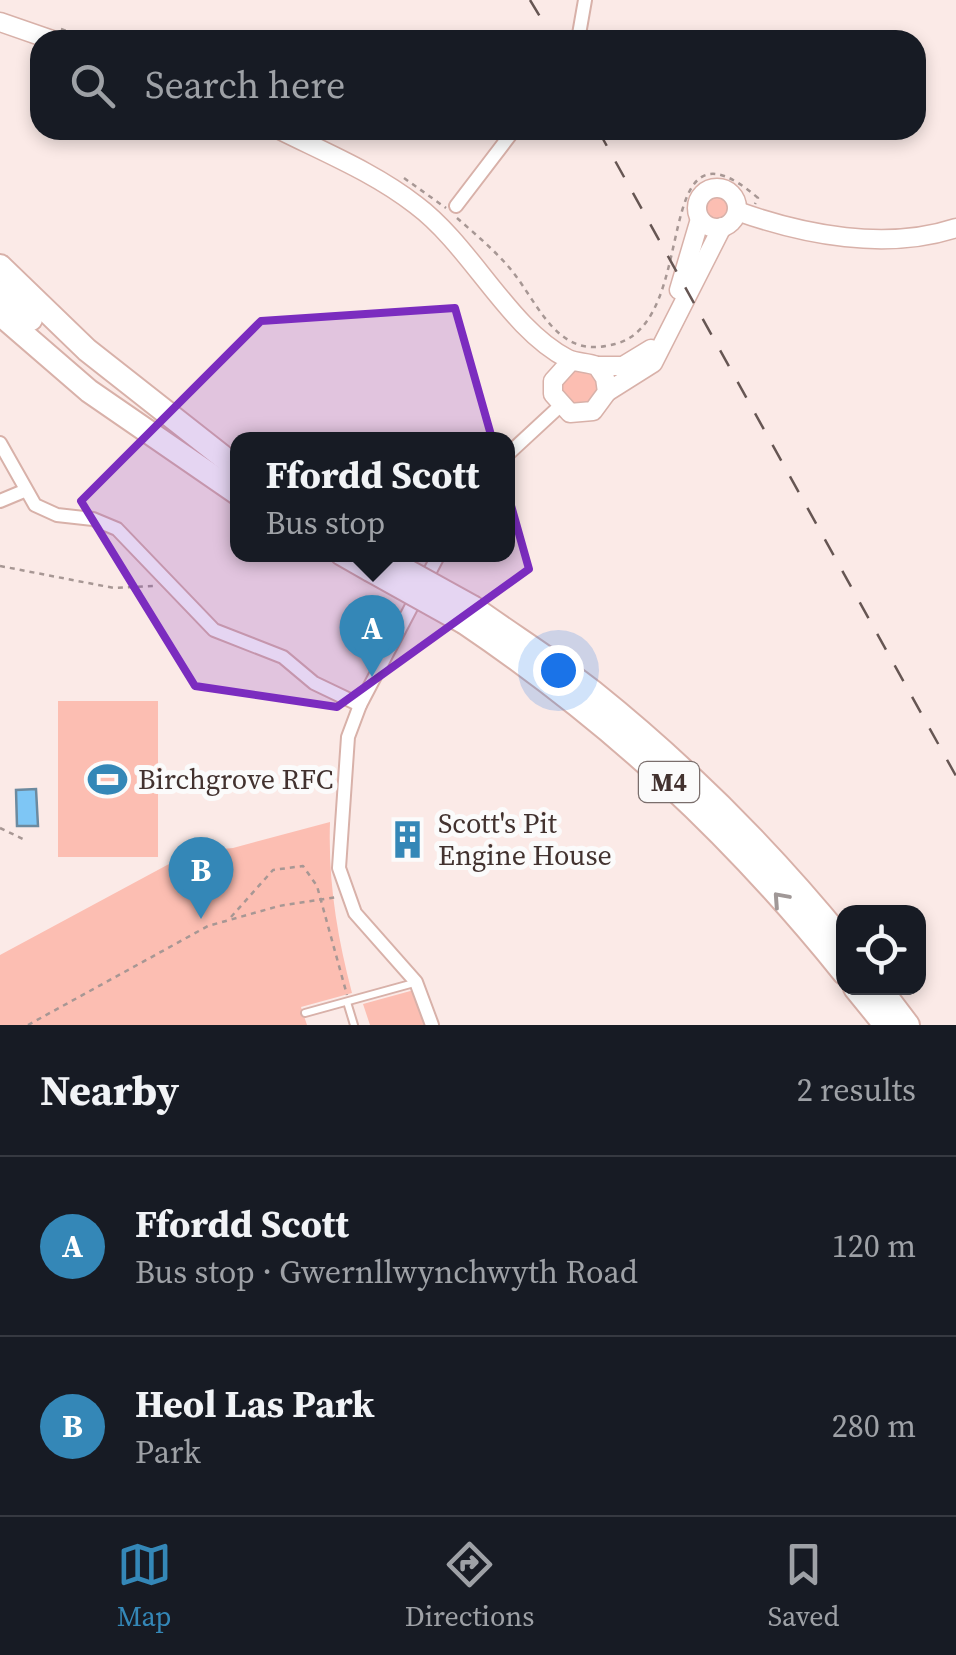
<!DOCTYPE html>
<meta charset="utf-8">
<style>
:root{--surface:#171b24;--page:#242831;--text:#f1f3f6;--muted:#9ea1a6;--line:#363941;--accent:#3487b7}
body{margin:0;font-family:"Source Serif 4",serif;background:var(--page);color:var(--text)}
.controls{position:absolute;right:30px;bottom:30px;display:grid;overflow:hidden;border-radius:20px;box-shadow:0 5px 15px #0003}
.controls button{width:90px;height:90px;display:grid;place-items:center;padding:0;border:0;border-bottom:2px solid var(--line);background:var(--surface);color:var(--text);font:50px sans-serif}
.you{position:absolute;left:558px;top:670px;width:35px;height:35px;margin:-25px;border:8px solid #fff;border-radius:50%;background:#1a73e8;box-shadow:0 0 0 15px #1a73e833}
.badge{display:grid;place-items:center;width:65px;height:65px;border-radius:50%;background:var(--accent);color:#fff;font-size:32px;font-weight:700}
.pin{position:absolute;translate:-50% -82px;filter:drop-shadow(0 2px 5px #0008)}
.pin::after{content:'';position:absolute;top:52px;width:35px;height:30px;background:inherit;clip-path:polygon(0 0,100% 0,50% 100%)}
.popup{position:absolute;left:230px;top:432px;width:285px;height:130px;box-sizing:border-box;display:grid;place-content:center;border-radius:20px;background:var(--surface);filter:drop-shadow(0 2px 8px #0005);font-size:32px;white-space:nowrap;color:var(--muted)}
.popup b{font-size:38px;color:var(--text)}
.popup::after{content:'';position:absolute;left:50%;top:100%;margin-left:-20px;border:20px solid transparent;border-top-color:var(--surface)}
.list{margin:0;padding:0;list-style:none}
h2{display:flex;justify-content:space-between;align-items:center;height:130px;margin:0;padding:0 40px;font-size:42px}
h2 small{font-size:32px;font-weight:400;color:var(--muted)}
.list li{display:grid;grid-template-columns:65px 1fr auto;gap:30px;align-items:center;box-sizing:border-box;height:180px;padding:0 40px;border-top:2px solid var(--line)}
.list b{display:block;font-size:38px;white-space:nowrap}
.list p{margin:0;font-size:32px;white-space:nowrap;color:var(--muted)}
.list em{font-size:32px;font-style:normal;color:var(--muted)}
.icon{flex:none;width:55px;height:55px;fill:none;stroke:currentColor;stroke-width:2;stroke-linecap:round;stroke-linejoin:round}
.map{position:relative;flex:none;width:956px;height:1025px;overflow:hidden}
.search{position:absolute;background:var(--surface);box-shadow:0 5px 15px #0003;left:30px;right:30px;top:30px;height:110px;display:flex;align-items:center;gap:25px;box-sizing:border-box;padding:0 35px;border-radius:30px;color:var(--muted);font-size:38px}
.sheet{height:490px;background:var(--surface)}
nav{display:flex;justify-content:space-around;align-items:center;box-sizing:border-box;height:140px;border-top:2px solid var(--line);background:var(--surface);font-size:28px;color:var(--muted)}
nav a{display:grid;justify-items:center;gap:5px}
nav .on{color:var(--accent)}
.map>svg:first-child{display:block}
.green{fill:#fcbeb2}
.building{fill:#7ec6f5;stroke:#6c8a9f;stroke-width:2.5}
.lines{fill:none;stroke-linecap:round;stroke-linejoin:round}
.service-casing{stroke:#d8b1a9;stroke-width:10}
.minor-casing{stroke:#d8b1a9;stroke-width:16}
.secondary-casing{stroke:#d8b1a9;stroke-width:21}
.motorway-casing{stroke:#d8b1a9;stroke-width:26}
.path{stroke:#a79794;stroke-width:2.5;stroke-dasharray:5 5;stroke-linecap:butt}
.service{stroke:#fff;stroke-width:6}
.minor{stroke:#fff;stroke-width:12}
.secondary{stroke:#fff;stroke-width:18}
.motorway{stroke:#fff;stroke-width:22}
.rail{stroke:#665653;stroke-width:2.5;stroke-dasharray:18 18;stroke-linecap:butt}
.motorway-bridge-casing{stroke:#d8b1a9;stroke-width:26;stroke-linecap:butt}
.motorway-bridge{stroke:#fff;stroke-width:22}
.oneway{stroke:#a09897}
.marked{fill:#7b2cbf;fill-opacity:0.2;stroke:#7b2cbf;stroke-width:8;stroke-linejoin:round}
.labels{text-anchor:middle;stroke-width:10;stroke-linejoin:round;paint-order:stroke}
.shield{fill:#fbfbfb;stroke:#7a6e6c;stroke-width:2.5}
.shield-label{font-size:25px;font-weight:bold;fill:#42322f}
.poi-label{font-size:28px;fill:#42322f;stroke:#fbfbfb;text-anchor:start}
</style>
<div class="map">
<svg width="956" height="1025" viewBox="0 0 956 1025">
<rect width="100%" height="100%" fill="#fbeae7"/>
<g class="green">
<circle cx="718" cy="208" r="13"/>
<circle cx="580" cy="388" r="18"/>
<rect x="58" y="701" width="100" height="156"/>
<path d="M330,822C328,881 337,936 352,993L301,1007L307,1025H0V955L169,864L201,851L233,848Z"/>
<path d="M414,990L427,1025H370L363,1004Z"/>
</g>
<path class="building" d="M36,789L38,826H17L16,790Z"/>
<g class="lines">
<defs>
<g id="service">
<path d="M347,1002L354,1025"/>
<path d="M305,1013L414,983"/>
</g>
<g id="minor">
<path d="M578,40L585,0"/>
<path d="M456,206L514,130"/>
<path d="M0,443L35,505L57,515L93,519L117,529L214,630L283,657L314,683L360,705"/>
<path d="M507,455L560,406"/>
<path d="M0,501L24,491"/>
<path d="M432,1025L416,982L355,913L339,868L348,737L360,705L439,554"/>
</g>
<g id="secondary">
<path d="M0,22L52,40"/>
<path d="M280,130C326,153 375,173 416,205C472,247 509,329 568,359C577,363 587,362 597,366L605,378L607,392L593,411L570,413L553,394V381L571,361"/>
<circle cx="717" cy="208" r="20"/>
<path d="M737,211C804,235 886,251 956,228"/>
<path d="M679,290L700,219"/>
<path d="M597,366H623L651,349"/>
<path d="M607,392L653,363L722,227"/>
</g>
<g id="motorway">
<path d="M0,266L87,350L237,468"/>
<path d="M0,292L31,319"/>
<path d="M0,314L89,391L237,493"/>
<path d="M342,554L370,570"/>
<path d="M474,608C513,636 555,662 593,692C684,765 770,851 844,942"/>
<path d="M465,623C614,724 731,833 844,973"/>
<path d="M855,988L885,1025"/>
<path d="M880,988L908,1025"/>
</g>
</defs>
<use href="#service" class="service-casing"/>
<use href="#minor" class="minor-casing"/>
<use href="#secondary" class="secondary-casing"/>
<use href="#motorway" class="motorway-casing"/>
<g class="path">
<path d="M61,29L93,40"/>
<path d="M404,178L446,208"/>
<path d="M457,218C474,233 492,248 507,265C528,288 543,326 570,341C584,349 601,348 615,344C703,322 647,102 758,198L755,204"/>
<path d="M0,566L114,588L154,586"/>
<path d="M0,828L23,839"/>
<path d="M231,917L273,870L303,866L317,886L347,995"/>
<path d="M28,1025L208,926L279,906L337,897"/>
</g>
<use href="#service" class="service"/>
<use href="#minor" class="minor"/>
<use href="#secondary" class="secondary"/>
<use href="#motorway" class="motorway"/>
<g class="rail">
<path d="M530,0L554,40"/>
<path d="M598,130L956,776"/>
</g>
<defs>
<g id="motorway-bridge">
<path d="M380,556L474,608"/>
<path d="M370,570L465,623"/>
</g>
</defs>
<use href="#motorway-bridge" class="motorway-bridge-casing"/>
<use href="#motorway-bridge" class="motorway-bridge"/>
</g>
<defs><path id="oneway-chevron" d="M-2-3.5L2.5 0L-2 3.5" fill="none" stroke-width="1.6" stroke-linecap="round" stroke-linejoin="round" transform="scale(2.5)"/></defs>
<use class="oneway" href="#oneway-chevron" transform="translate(780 899) rotate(-132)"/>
<path class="marked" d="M455,308L529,569L337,707L195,686L81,501L261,321Z"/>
<defs>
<symbol id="stadium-bare" viewBox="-9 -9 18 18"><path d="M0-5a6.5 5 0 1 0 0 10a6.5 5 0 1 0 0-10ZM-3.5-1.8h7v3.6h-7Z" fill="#3487b7" stroke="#fbfbfb" stroke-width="2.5" paint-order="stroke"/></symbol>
<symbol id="building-bare" viewBox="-9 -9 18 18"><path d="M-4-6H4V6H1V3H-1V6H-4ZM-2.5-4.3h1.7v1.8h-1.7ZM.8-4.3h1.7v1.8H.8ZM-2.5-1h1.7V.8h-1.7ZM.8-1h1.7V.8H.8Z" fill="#3487b7" stroke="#fbfbfb" stroke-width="2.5" paint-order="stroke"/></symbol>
</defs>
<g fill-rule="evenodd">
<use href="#stadium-bare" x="80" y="752" width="55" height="55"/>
<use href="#building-bare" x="380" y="812" width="55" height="55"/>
</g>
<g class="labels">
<rect class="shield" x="639" y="762" width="60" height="40" rx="8"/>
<g class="shield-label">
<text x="669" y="791">M4</text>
</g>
<g class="poi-label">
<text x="138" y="789">Birchgrove RFC</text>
<text x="438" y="833">Scott's Pit<tspan x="438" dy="32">Engine House</tspan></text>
</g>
</g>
</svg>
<div class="controls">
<button><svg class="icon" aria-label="locate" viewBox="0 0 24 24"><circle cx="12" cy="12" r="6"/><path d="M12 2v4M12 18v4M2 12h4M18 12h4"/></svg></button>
</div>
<div class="you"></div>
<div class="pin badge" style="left:372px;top:677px">A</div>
<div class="popup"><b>Ffordd Scott</b>Bus stop</div>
<div class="pin badge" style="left:201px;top:919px">B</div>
<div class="search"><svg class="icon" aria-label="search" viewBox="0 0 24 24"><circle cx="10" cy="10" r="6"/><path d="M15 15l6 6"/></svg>Search here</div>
</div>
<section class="sheet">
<h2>Nearby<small>2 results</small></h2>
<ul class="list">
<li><span class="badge">A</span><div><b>Ffordd Scott</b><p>Bus stop · Gwernllwynchwyth Road</p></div><em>120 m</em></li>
<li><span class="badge">B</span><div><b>Heol Las Park</b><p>Park</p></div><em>280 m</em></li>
</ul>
</section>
<nav>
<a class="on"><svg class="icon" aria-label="map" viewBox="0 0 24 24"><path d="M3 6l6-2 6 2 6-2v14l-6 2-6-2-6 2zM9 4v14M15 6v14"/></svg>Map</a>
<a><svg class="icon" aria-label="directions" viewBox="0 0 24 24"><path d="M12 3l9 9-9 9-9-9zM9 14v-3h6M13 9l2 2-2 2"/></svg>Directions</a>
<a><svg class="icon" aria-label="saved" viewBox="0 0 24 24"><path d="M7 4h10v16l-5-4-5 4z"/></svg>Saved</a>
</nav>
